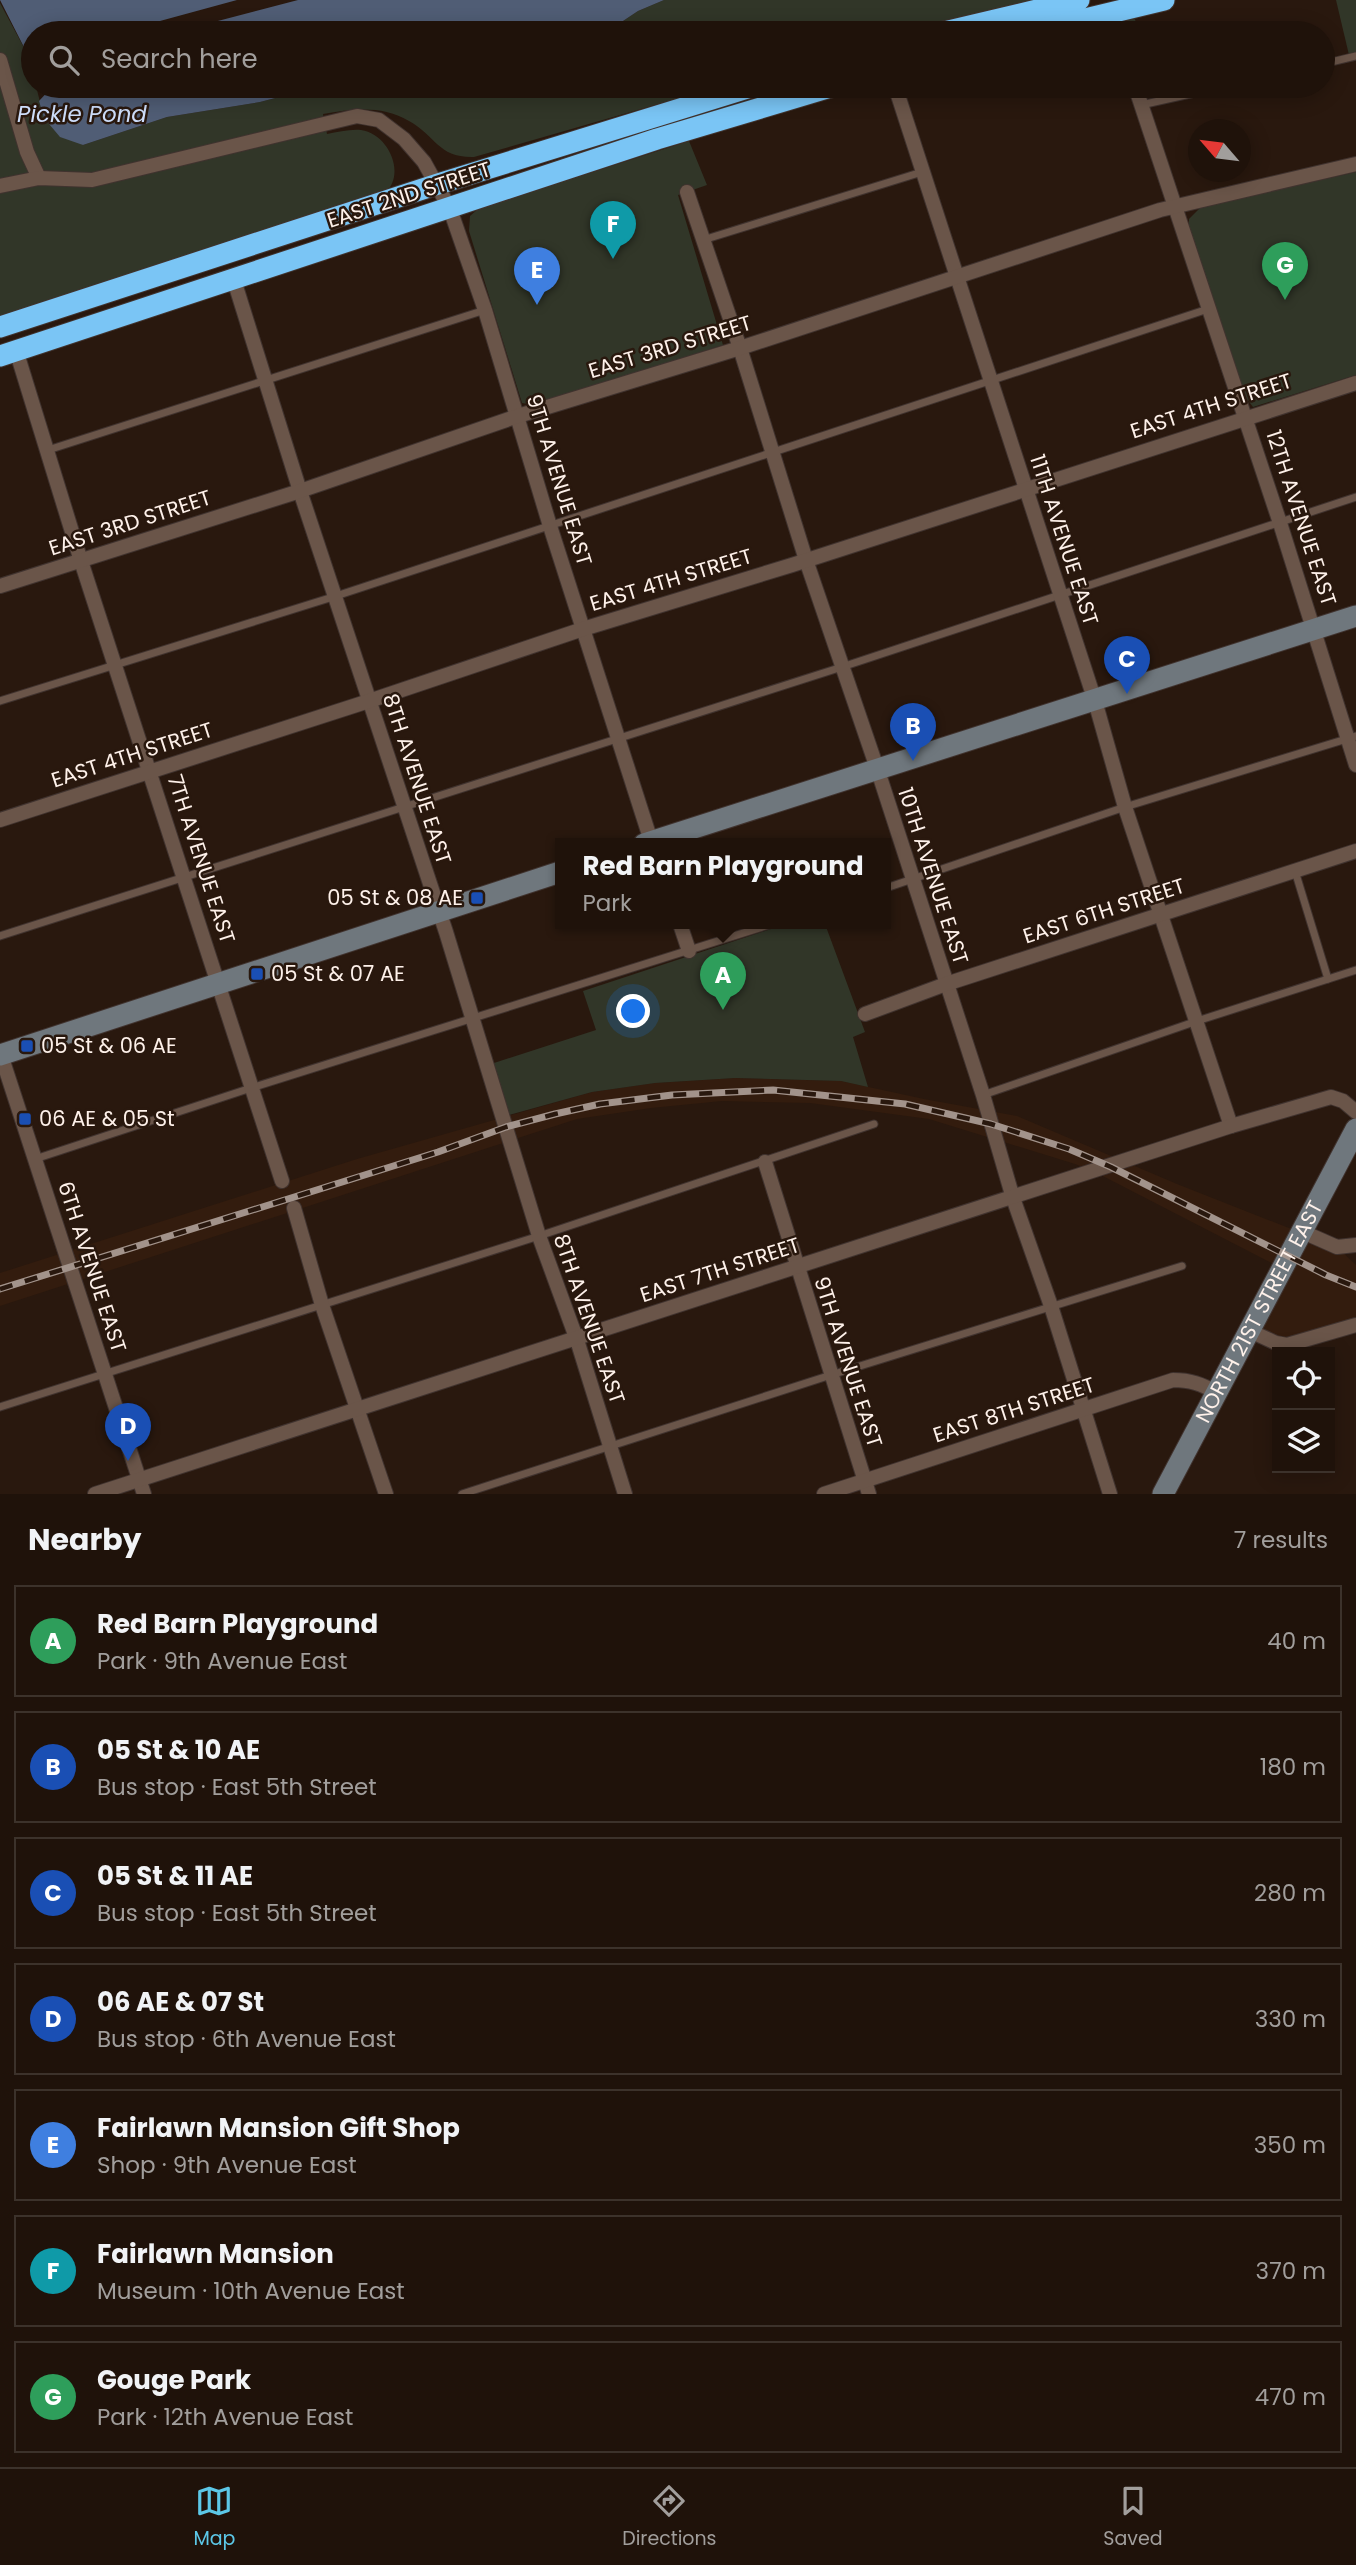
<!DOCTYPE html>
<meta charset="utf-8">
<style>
:root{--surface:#1f120a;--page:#271b13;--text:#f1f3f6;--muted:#a19e9c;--line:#3c322b;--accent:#5cc7e7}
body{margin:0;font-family:Poppins,sans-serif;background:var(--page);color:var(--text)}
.controls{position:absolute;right:21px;bottom:21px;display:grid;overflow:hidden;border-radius:0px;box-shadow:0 4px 18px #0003}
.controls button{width:63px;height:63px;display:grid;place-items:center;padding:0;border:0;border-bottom:2px solid var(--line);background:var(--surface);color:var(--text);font:35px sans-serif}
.compass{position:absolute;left:1188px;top:119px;width:63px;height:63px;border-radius:50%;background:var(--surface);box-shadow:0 4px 18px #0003;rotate:298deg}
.you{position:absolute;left:634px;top:1012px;width:24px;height:24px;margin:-18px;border:5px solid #fff;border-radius:50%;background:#1a73e8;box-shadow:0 0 0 10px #1a73e833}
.badge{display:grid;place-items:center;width:46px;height:46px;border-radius:50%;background:var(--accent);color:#fff;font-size:23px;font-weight:700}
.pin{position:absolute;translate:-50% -58px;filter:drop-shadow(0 2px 4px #0008)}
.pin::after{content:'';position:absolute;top:37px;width:24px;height:21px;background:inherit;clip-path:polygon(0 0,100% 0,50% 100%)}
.popup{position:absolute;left:555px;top:838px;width:336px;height:91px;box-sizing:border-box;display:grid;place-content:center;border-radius:0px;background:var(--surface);filter:drop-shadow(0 2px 5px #0005);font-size:23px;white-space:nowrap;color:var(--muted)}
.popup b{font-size:26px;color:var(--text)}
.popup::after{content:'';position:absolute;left:50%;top:100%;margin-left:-14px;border:14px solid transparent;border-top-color:var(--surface)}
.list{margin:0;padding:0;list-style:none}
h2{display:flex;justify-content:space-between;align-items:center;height:91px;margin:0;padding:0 28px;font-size:30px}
h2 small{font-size:23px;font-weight:400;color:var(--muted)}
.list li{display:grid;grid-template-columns:46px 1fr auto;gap:21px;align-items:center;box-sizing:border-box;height:112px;margin:0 14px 14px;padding:0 14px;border:2px solid var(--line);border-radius:0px}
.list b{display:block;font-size:26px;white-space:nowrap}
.list p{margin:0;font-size:23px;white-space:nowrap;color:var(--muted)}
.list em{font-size:23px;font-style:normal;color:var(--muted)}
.icon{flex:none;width:38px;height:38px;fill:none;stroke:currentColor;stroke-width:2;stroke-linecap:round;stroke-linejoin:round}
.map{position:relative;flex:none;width:1356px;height:1494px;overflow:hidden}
.search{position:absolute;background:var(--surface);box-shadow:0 4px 18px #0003;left:21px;right:21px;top:21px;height:77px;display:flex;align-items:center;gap:18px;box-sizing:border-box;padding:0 24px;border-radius:38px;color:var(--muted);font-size:26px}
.sheet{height:973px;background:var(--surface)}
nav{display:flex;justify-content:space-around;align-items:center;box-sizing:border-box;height:98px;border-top:2px solid var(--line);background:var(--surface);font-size:19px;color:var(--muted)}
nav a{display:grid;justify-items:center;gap:4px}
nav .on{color:var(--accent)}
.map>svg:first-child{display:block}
.built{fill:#331c0e}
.green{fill:#313628}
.water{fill:#505d75}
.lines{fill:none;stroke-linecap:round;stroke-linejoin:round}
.lane-casing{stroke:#40332f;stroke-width:9}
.street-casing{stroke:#40332f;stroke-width:16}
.secondary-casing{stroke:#40332f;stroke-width:23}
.highway-casing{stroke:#40332f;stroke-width:23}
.lane{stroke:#6a5549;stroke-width:7}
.street{stroke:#6a5549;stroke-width:14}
.secondary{stroke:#6f777d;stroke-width:21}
.highway{stroke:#7ac5f5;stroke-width:21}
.rail-casing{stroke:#a2938b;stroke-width:7}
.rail{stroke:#29180e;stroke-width:4.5;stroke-dasharray:13;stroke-linecap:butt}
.transit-dot{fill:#1a4fb4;stroke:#29180e;stroke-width:2.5}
.labels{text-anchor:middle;stroke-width:5;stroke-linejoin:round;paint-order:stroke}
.street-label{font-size:21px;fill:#fef1ea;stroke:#29180e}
.poi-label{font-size:21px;fill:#fef1ea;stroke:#29180e;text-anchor:start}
.water-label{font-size:23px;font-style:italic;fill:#cedefb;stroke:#29180e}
</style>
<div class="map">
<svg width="1356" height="1494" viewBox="0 0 1356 1494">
<rect width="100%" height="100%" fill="#29180e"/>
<path class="built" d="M735,1078L841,1081L924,1099L1017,1116L1177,1184L1337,1247L1356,1265V1325L1300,1343L1250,1331L1283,1269L1095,1172L1075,1164L929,1119L810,1103L722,1101L651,1108L577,1119L0,1306V1273L357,1159L592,1092L655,1083Z"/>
<g class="green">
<path d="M664,0H1041L905,33H597L611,29L638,11Z"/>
<path d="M1336,0H1356V52L1349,55Z"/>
<path d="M0,3L29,57L33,86H36L44,118L83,145L167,117L260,102L321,86H721L474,157C438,158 436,136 409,121C381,105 354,109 323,114L327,134C338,132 350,129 361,130C389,134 407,175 384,194L0,320Z"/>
<path d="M1134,16L1139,33H1096L1093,26Z"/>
<path d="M689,141L707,185L678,195L723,345L534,405L522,403L469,231L470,216L478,209Z"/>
<path d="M1356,172V375L1253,407L1244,395L1189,226V219L1201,207Z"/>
<path d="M786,924H825L865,1032L853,1037L868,1087L841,1081L735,1078L655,1083L592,1092L509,1115L494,1063L596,1030L583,991Z"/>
</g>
<g class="water">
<path d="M0,0H237L116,33H33V56L29,57Z"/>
<path d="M298,0H664L638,11L611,29L597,33H172Z"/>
<path d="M53,86H321L260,102L167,117L83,145L60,137L44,118L39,101Z"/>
</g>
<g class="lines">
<defs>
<g id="lane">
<path d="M1323,64L1356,56"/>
<path d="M1141,105L1226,86"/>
<path d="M703,240L922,172"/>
<path d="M48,450L485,310"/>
<path d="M0,701L336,596L1208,309"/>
<path d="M1295,871L1328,979"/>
<path d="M886,888L1125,807L1356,736"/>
<path d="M0,936L842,667L1356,497"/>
<path d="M983,1095L1197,1021L1356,970"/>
<path d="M35,1159L251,1088L772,924"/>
<path d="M0,1407L539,1236L874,1124"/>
<path d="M462,1494L831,1375L1182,1266"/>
</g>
<g id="street">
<path d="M0,60L27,152L39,178"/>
<path d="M895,86L1095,701L1125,807L1231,1126"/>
<path d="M1135,86L1280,523L1356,765"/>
<path d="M0,186L39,178L92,180L357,116L379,120L404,139L424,162L450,209L485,310L550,526L652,844"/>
<path d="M687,192L740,348L806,560L878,771L983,1095L1013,1198L1051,1306L1110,1494"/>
<path d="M233,277L300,491L446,932L539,1236L577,1340L625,1494"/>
<path d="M16,350L81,561L282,1181"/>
<path d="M0,586L300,491L518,416L740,348L1160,210L1356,164"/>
<path d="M0,820L369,701L583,629L792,565L1356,383"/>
<path d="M680,924L689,951"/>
<path d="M865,1014L946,984L1356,851"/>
<path d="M0,1052L144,1494"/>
<path d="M765,1162L869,1494"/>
<path d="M294,1208L322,1305L386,1494"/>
<path d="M1303,1232L1337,1247L1356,1245"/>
<path d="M1250,1331L1276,1343L1287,1345L1356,1325"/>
<path d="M95,1494L1231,1126L1331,1097L1343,1101L1356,1112"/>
<path d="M824,1494L1173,1380C1190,1380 1202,1384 1217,1393"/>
</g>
<g id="secondary">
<path d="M644,844L1356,616"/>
<path d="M0,1055L560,872"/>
<path id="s1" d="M1163,1494L1356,1129"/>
</g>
<g id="highway">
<path d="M940,33L1079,0"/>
<path d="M1027,33L1164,0"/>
<path d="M0,327L438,184L754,86"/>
<path d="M0,356L657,139L834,86"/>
</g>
</defs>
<use href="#lane" class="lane-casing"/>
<use href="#street" class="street-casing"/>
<use href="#secondary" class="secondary-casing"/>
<use href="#highway" class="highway-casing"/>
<use href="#lane" class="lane"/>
<use href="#street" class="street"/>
<use href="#secondary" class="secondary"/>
<use href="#highway" class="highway"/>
<defs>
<path id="rail" d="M0,1289L438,1152L506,1127L555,1114L600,1104L672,1095L773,1090L905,1104L991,1124L1069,1149L1111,1167L1326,1275L1356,1287"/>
</defs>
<use href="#rail" class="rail-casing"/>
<use href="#rail" class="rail"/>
</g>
<g class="transit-dot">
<rect x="470" y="891" width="14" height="14" rx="3.5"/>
<rect x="250" y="967" width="14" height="14" rx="3.5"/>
<rect x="20" y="1039" width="14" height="14" rx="3.5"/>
<rect x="18" y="1112" width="14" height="14" rx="3.5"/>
</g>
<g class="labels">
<g class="street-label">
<text transform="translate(409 195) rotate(-18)" y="7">EAST 2ND STREET</text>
<text transform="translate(670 347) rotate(-17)" y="7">EAST 3RD STREET</text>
<text transform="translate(1211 406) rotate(-18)" y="7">EAST 4TH STREET</text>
<text transform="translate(559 480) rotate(73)" y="7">9TH AVENUE EAST</text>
<text transform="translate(1301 518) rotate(72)" y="7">12TH AVENUE EAST</text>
<text transform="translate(130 523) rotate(-18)" y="7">EAST 3RD STREET</text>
<text transform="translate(1064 540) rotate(72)" y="7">11TH AVENUE EAST</text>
<text transform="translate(671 580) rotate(-17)" y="7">EAST 4TH STREET</text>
<text transform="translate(132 755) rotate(-18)" y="7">EAST 4TH STREET</text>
<text transform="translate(417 779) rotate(72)" y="7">8TH AVENUE EAST</text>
<text transform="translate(201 859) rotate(72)" y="7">7TH AVENUE EAST</text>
<text transform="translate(933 876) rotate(72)" y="7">10TH AVENUE EAST</text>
<text transform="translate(1104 911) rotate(-18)" y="7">EAST 6TH STREET</text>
<text transform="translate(92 1267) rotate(72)" y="7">6TH AVENUE EAST</text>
<text transform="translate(720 1270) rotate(-18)" y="7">EAST 7TH STREET</text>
<text dy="7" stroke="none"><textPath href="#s1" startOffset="206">NORTH 21ST STREET EAST</textPath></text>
<text transform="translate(589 1319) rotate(71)" y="7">8TH AVENUE EAST</text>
<text transform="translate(848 1362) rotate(72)" y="7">9TH AVENUE EAST</text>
<text transform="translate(1014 1410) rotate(-18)" y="7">EAST 8TH STREET</text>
</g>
<g class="poi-label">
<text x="463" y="905" text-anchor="end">05 St &amp; 08 AE</text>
<text x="271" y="981">05 St &amp; 07 AE</text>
<text x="41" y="1053">05 St &amp; 06 AE</text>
<text x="39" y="1126">06 AE &amp; 05 St</text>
</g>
<g class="water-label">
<text x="82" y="122">Pickle Pond</text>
</g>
</g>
</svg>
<div class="controls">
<button><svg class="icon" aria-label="locate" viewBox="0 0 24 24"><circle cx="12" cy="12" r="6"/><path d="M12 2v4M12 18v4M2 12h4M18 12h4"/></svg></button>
<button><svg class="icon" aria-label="layers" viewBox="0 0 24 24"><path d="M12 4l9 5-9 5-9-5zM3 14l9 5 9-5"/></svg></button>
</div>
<svg class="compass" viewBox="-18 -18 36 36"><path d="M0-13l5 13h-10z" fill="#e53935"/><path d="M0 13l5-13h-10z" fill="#a19e9c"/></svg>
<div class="you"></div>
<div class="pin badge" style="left:723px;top:1010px;background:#2e9e5b">A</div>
<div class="popup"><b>Red Barn Playground</b>Park</div>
<div class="pin badge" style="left:913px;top:761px;background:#1a4fb4">B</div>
<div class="pin badge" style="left:1127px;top:694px;background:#1a4fb4">C</div>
<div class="pin badge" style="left:128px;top:1461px;background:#1a4fb4">D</div>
<div class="pin badge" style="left:537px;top:305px;background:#3f7fe0">E</div>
<div class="pin badge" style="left:613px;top:259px;background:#0f9aa8">F</div>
<div class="pin badge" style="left:1285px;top:300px;background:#2e9e5b">G</div>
<div class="search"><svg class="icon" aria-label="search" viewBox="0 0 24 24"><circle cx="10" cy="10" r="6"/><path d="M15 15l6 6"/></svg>Search here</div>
</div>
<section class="sheet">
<h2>Nearby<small>7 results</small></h2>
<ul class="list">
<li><span class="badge" style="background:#2e9e5b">A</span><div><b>Red Barn Playground</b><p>Park · 9th Avenue East</p></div><em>40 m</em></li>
<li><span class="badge" style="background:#1a4fb4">B</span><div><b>05 St &amp; 10 AE</b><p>Bus stop · East 5th Street</p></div><em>180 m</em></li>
<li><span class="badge" style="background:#1a4fb4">C</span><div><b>05 St &amp; 11 AE</b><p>Bus stop · East 5th Street</p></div><em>280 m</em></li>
<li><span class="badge" style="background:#1a4fb4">D</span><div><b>06 AE &amp; 07 St</b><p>Bus stop · 6th Avenue East</p></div><em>330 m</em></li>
<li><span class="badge" style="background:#3f7fe0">E</span><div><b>Fairlawn Mansion Gift Shop</b><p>Shop · 9th Avenue East</p></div><em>350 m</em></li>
<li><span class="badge" style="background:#0f9aa8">F</span><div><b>Fairlawn Mansion</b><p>Museum · 10th Avenue East</p></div><em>370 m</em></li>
<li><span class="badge" style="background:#2e9e5b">G</span><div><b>Gouge Park</b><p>Park · 12th Avenue East</p></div><em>470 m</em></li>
</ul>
</section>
<nav>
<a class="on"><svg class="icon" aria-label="map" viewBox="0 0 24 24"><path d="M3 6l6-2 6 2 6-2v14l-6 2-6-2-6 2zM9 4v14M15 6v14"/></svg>Map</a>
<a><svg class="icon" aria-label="directions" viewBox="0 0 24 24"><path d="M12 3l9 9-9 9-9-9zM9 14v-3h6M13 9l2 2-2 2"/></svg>Directions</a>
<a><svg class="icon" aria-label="saved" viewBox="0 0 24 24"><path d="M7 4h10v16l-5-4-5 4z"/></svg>Saved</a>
</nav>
